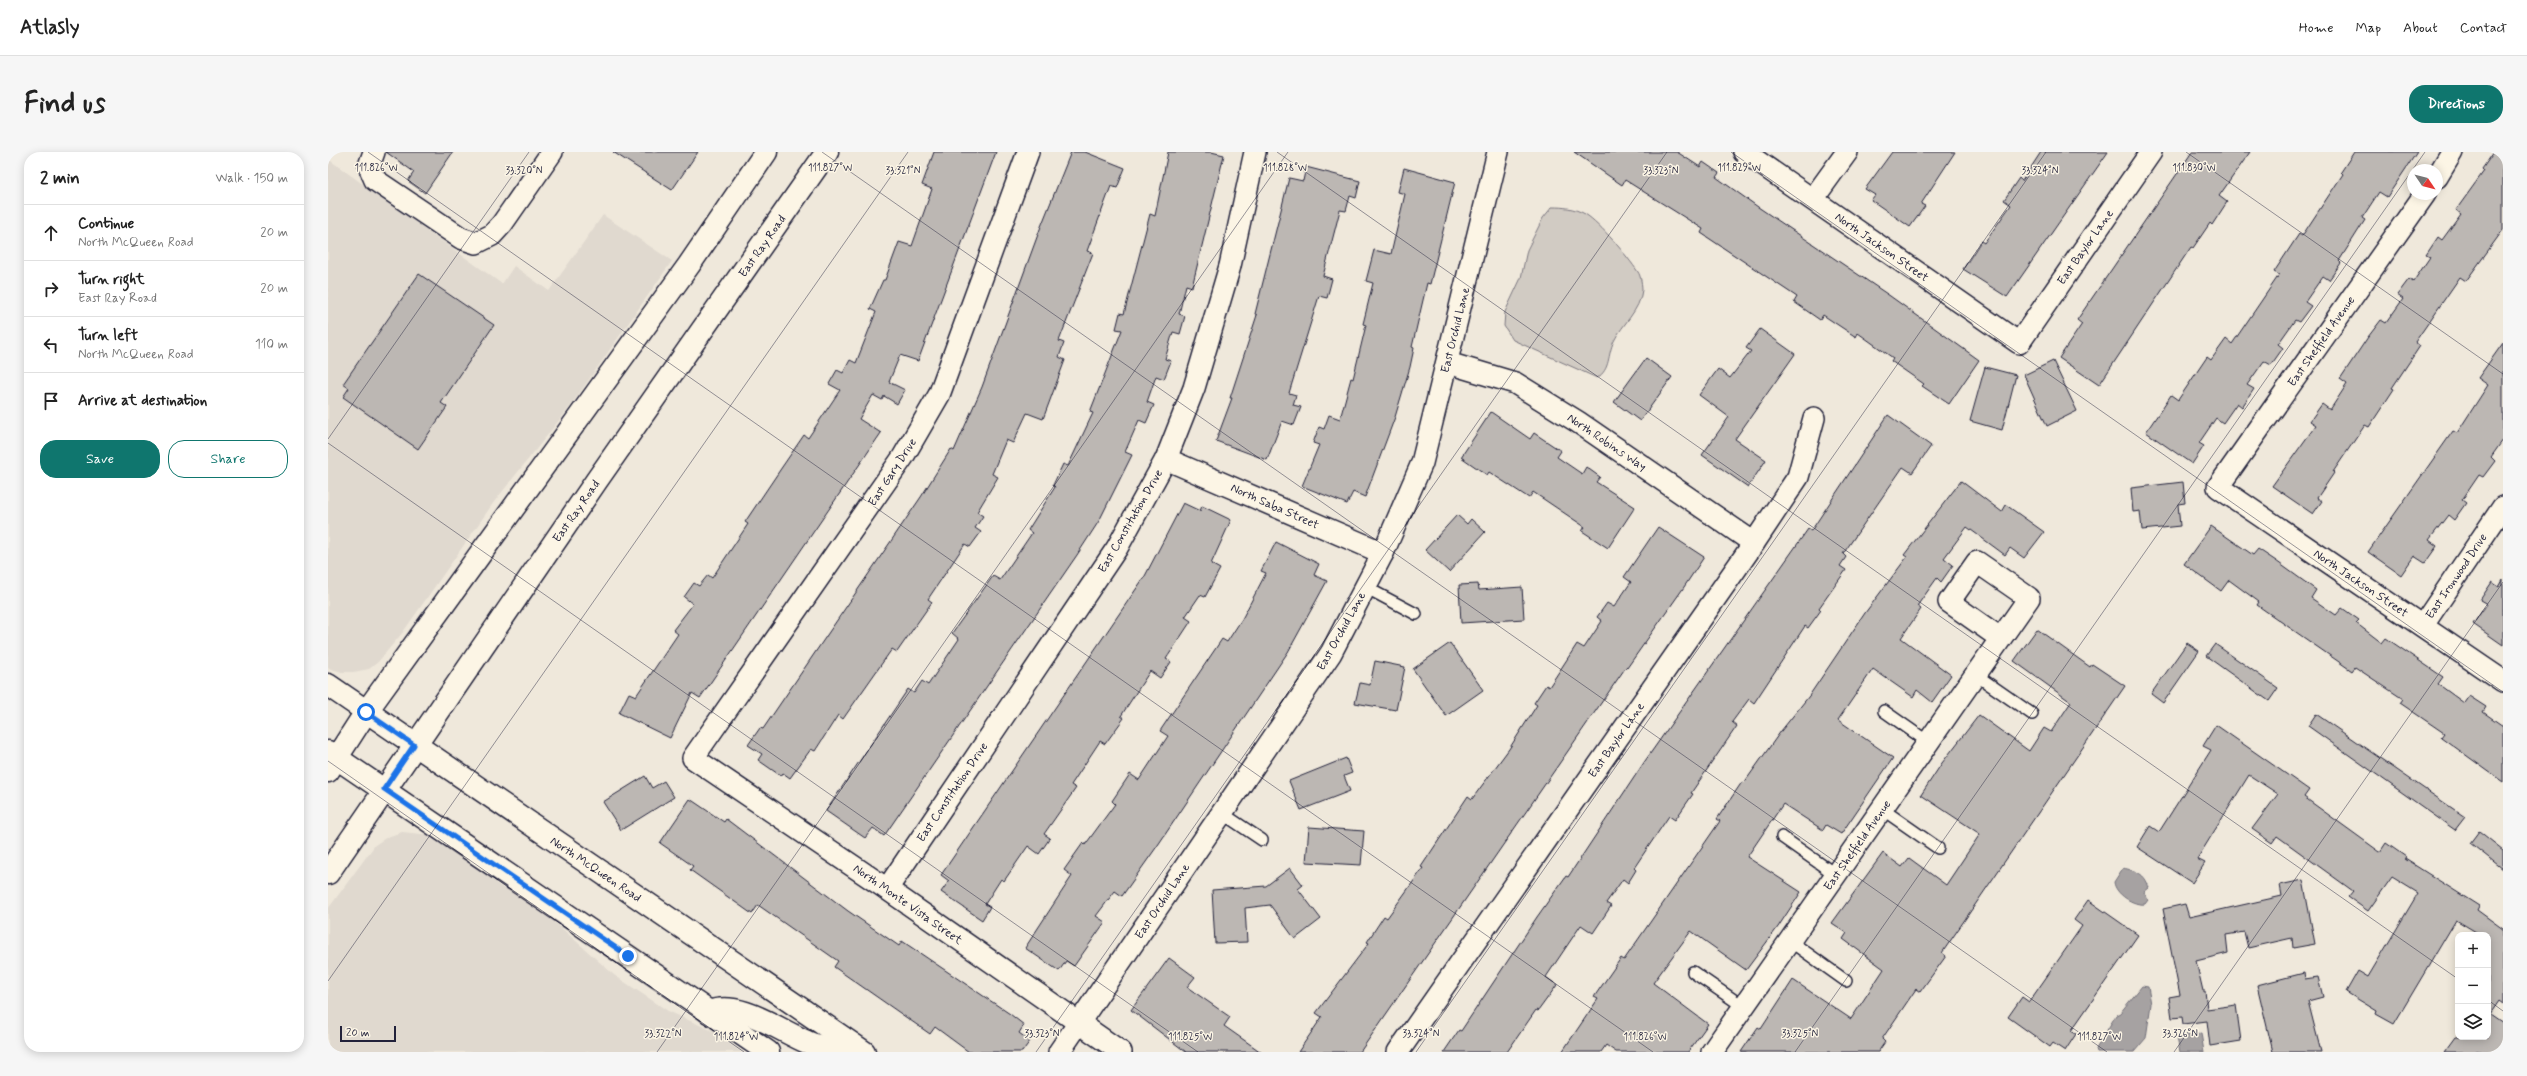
<!DOCTYPE html>
<meta charset="utf-8">
<style>
:root{--surface:#fff;--page:#f6f6f6;--text:#222;--muted:#767676;--line:#e0e0e0;--accent:#0f766e}
body{margin:0;font-family:Mynerve,sans-serif;background:var(--page);color:var(--text)}
.controls{position:absolute;right:12px;bottom:12px;display:grid;overflow:hidden;border-radius:8px;box-shadow:0 2px 10px #0003}
.controls button{width:36px;height:36px;display:grid;place-items:center;padding:0;border:0;border-bottom:1px solid var(--line);background:var(--surface);color:var(--text);font:20px sans-serif}
.compass{position:absolute;left:2079px;top:12px;width:36px;height:36px;border-radius:50%;background:var(--surface);box-shadow:0 2px 10px #0003;rotate:125deg}
.scale{position:absolute;left:12px;bottom:10px;width:56px;box-sizing:border-box;padding-left:4px;border:2px solid #22223b;border-top:0;font-size:11px;line-height:14px;white-space:nowrap;color:#22223b;-webkit-text-stroke:3px #fcf5e5;paint-order:stroke}
.stop{position:absolute;width:12px;height:12px;margin:-9px;border:3px solid #1a73e8;border-radius:50%;background:#fff}
.stop.end{background:#1a73e8;border-color:#fff;box-shadow:0 1px 4px #0008}
.list{margin:0;padding:0;list-style:none}
h2{display:flex;justify-content:space-between;align-items:center;height:52px;margin:0;padding:0 16px;font-size:17px}
h2 small{font-size:13px;font-weight:400;color:var(--muted)}
.list li{display:grid;grid-template-columns:26px 1fr auto;gap:12px;align-items:center;box-sizing:border-box;height:56px;padding:0 16px;border-top:1px solid var(--line)}
.list b{display:block;font-size:15px;white-space:nowrap}
.list p{margin:0;font-size:13px;white-space:nowrap;color:var(--muted)}
.list em{font-size:13px;font-style:normal;color:var(--muted)}
.actions{display:flex;gap:8px;padding:12px 16px}
.actions a{flex:1;padding:9px 0;border:1px solid var(--accent);border-radius:16px;text-align:center;font-size:14px;color:var(--accent)}
.actions .main{background:var(--accent);color:#fff}
.icon{flex:none;width:22px;height:22px;fill:none;stroke:currentColor;stroke-width:2;stroke-linecap:round;stroke-linejoin:round}
.map{position:relative;flex:none;width:2175px;height:900px;overflow:hidden;border-radius:16px}
header{display:flex;align-items:center;gap:24px;box-sizing:border-box;height:56px;padding:0 20px;background:var(--surface);border-bottom:1px solid var(--line)}
header strong{font-size:19px}
nav{display:flex;gap:22px;margin-inline-start:auto;font-size:14px}
.intro{display:flex;align-items:center;justify-content:space-between;box-sizing:border-box;height:96px;padding:0 24px}
h1{margin:0;font-size:28px}
.button{padding:10px 18px;border-radius:16px;background:var(--accent);color:#fff;font-size:14px;font-weight:700}
main{display:flex;gap:24px;padding:0 24px}
aside{flex:1;background:var(--surface);border-radius:16px;box-shadow:0 2px 10px #0003}
.map>svg:first-child{display:block}
.built{fill:#e0d9cf}
.green{fill:#d1cbc3;stroke:#7a767f}
.water{fill:#a6a2a2;stroke:#716f79}
.building{fill:#bcb7b3;stroke:#22223b}
.lines{fill:none;stroke-linecap:round;stroke-linejoin:round}
.lane-casing{stroke:#22223b;stroke-width:14}
.street-casing{stroke:#22223b;stroke-width:24}
.secondary-casing{stroke:#22223b;stroke-width:25}
.primary-casing{stroke:#22223b;stroke-width:25}
.lane{stroke:#fcf5e5;stroke-width:11}
.street{stroke:#fcf5e5;stroke-width:21}
.secondary{stroke:#fcf5e5;stroke-width:22}
.primary{stroke:#fcf5e5;stroke-width:22}
.route{stroke:#1a73e8;stroke-width:5}
.ticks{fill:none;stroke:#22223b;stroke-width:1;stroke-opacity:0.45}
.labels{text-anchor:middle;stroke-width:3;stroke-linejoin:round;paint-order:stroke}
.street-label{font-size:12px;fill:#22223b;stroke:#fcf5e5}
.ticks-label{font-size:10px;text-anchor:middle;fill:#22223b;stroke:#fcf5e5;stroke-width:3;stroke-linejoin:round;paint-order:stroke}
</style>
<header>
<strong>Atlasly</strong>
<nav><a>Home</a><a>Map</a><a>About</a><a>Contact</a></nav>
</header>
<div class="intro"><h1>Find us</h1><a class="button">Directions</a></div>
<main>
<aside>
<h2>2 min<small>Walk · 150 m</small></h2>
<ul class="list">
<li><svg class="icon" aria-label="ahead" viewBox="0 0 24 24"><path d="M12 20V5M6 11l6-6 6 6"/></svg><div><b>Continue</b><p>North McQueen Road</p></div><em>20 m</em></li>
<li><svg class="icon" aria-label="right" viewBox="0 0 24 24"><path d="M7 20v-9h11M14 6l5 5-5 5"/></svg><div><b>Turn right</b><p>East Ray Road</p></div><em>20 m</em></li>
<li><svg class="icon" aria-label="left" viewBox="0 0 24 24"><path d="M17 20v-9H6M10 6l-5 5 5 5"/></svg><div><b>Turn left</b><p>North McQueen Road</p></div><em>110 m</em></li>
<li><svg class="icon" aria-label="arrive" viewBox="0 0 24 24"><path d="M6 21V4h12l-3 4 3 4H6"/></svg><div><b>Arrive at destination</b></div></li>
</ul>
<div class="actions"><a class="main">Save</a><a>Share</a></div>
</aside>
<div class="map">
<svg width="2175" height="900" viewBox="0 0 2175 900">
<rect width="100%" height="100%" fill="#efe8db"/>
<filter id="ink" filterUnits="userSpaceOnUse"><feTurbulence type="fractalNoise" baseFrequency=".025" numOctaves="2"/><feDisplacementMap in="SourceGraphic" scale="8" xChannelSelector="R" yChannelSelector="G"/><feConvolveMatrix kernelMatrix="1 2 1 2 8 2 1 2 1" color-interpolation-filters="sRGB"/></filter>
<g filter="url(#ink)">
<g class="built">
<path d="M0,7L174,132L186,114L221,139L275,63L344,109L241,256L166,350L75,480L50,510L41,517L25,520H14L0,516Z"/>
<path d="M74,680L103,683L220,764L286,823L340,859L394,883L419,900H0V757L47,693L59,685Z"/>
</g>
<path class="green" d="M1224,55C1236,55 1246,56 1257,62C1272,71 1300,105 1310,120C1313,124 1314,134 1314,138C1312,159 1294,172 1286,189C1279,203 1283,217 1269,226L1185,188L1176,174L1177,160L1193,126L1199,98L1215,66Z"/>
<g class="water">
<path d="M1795,716C1808,719 1817,721 1821,736L1816,740L1820,748L1817,752C1806,754 1787,742 1786,730Z"/>
<path d="M1814,834L1820,835L1823,852L1818,886L1806,900H1769L1768,897L1788,863L1792,861Z"/>
<path d="M1873,881L1876,900H1852L1849,886Z"/>
</g>
<g class="building">
<path d="M58,0H125L97,41L80,29L86,20Z"/>
<path d="M285,0H370L344,38Z"/>
<path d="M606,0H668L590,209L572,203L561,230L577,238L569,252L556,244L554,248L545,243L531,267L553,281L372,546L364,541L342,586L291,561L301,541L308,544L350,482L345,478L365,452L356,445L366,431L371,434L380,423L384,426L420,372L417,370L452,318L476,283L480,286L512,238L501,232L509,218L515,221L522,208L528,211L548,160L542,157L555,128H557L571,90L584,94L604,37L594,33Z"/>
<path d="M743,0H757L797,16L789,36L783,34L759,99L765,101L731,189L736,191L731,205L737,208L715,267L699,261L685,291L678,288L664,322L670,325L649,360L655,364L647,376L653,380L642,395L637,392L600,447L604,450L569,500L564,497L515,567L510,563L487,599L483,597L462,626L455,621L453,624L430,608L434,602L420,593L432,576L435,577L593,345L623,297L626,299L654,235L712,77Z"/>
<path d="M840,0H883L896,3L864,135L858,133L851,162L857,164L852,182L845,180L837,207L843,209L836,227L828,224L819,250L826,253L818,271L811,268L797,300L804,303L771,369L749,403L556,684L545,676L537,686L498,659L580,537L586,541L594,529L600,533L631,487L624,481L665,424L672,428L704,381L700,378L727,335L725,333L735,312L740,314L765,261L762,260L794,178L788,177L792,161L796,162L822,62L827,64Z"/>
<path d="M1246,0H1349L1372,15L1375,10L1391,21L1388,25L1430,55L1562,144L1651,208L1621,252L1594,234L1596,232L1563,209L1565,206L1530,181L1528,185L1495,163L1492,168L1466,150L1469,145L1373,81L1375,77L1297,28L1294,33Z"/>
<path d="M1564,0H1627L1593,52L1597,54L1582,75L1543,48L1547,43L1537,37Z"/>
<path d="M1713,0H1780L1679,145L1635,117L1653,89L1656,91L1683,53L1676,48L1691,26L1694,29Z"/>
<path d="M1864,0H1922L1891,44L1899,50L1884,73L1882,71L1865,96L1863,95L1771,233L1731,206L1754,172L1749,168Z"/>
<path d="M2026,0H2089L2059,45L2051,40L2034,66L2037,68L2011,109L2013,111L2001,128L1995,124L1977,150L1983,154L1971,170L1967,168L1950,192L1955,196L1943,213L1936,209L1919,233L1926,237L1914,255L1909,251L1895,271L1888,266L1871,291L1876,294L1864,312L1818,280L1843,243L1850,248L1879,205L1883,208L1898,187L1904,192L1951,123L1946,120L1971,82L1974,84L2015,22L2013,20Z"/>
<path d="M2166,0H2175V78L2138,129L2132,125L2087,190L2092,194L2064,236L2066,237L2041,275L2037,273L2005,320L2006,321L1989,346L1994,349L1985,362L1944,334L1988,273L1982,269L1994,252L2002,258L2019,232L2012,227L2040,185L2053,168L2058,171L2075,147L2069,143L2081,127L2085,130L2102,105L2098,103L2110,85L2114,88L2133,62L2128,58L2156,19L2154,17Z"/>
<path d="M978,15L1032,29L1028,46L1022,44L1018,59L1012,58L995,124L1004,127L999,146L991,144L961,241L968,243L965,253L973,255L966,273L954,269L939,308L888,289L904,246H902L929,163L927,162L961,26L975,29Z"/>
<path d="M1076,16L1127,30L1102,132L1099,131L1084,195L1086,196L1082,215L1067,265L1037,345L1025,340L1019,352L974,334L991,293L985,291L991,275L996,277L1001,263L1012,267L1023,226L1025,227L1038,173L1035,172L1045,131L1038,129L1046,98L1063,102L1077,42L1070,40Z"/>
<path d="M91,122L166,173L113,251L119,255L90,297L15,245L21,236L15,232Z"/>
<path d="M1432,177L1467,202L1407,287L1438,308L1420,335L1374,303L1401,265L1371,243L1390,217L1402,226L1423,199L1418,196Z"/>
<path d="M2175,191V288L2163,305L2167,309L2155,325L2151,323L2134,348L2138,351L2126,368L2120,363L2101,388L2109,394L2097,411L2086,404L2073,423L2040,400L2125,279L2129,281L2160,233L2150,226Z"/>
<path d="M1318,206L1344,225L1312,269L1286,250Z"/>
<path d="M1725,209L1749,259L1719,274L1696,223Z"/>
<path d="M1657,215L1688,223L1674,278L1642,269Z"/>
<path d="M1163,260L1202,287L1206,281L1233,299L1229,305L1254,322L1258,315L1272,325L1268,330L1307,355L1280,396L1254,379L1257,375L1205,340L1201,346L1161,320L1159,323L1133,305Z"/>
<path d="M1560,263L1603,294L1584,321L1575,315L1515,402L1518,405L1512,414L1518,418L1491,456L1493,458L1480,476L1477,474L1426,551L1421,547L1404,570L1409,574L1363,641L1365,642L1347,668L1341,664L1306,716L1308,718L1300,731L1295,727L1278,751L1283,754L1265,781L1253,773L1218,825L1229,833L1210,859L1208,858L1179,900H1116L1131,878L1133,879L1209,765L1238,724L1240,725L1317,609L1461,404L1480,377L1483,379Z"/>
<path d="M1633,329L1674,360L1678,353L1716,380L1696,406L1682,396L1677,403L1639,375L1616,406L1625,413L1613,430L1609,426L1589,454L1593,457L1573,486L1623,523L1604,550L1589,538L1585,545L1545,517L1510,568L1565,606L1513,682L1498,673L1495,678L1455,652L1419,705L1473,740L1450,775L1418,818L1363,779L1325,831L1380,872L1360,900H1288L1278,893L1273,900H1234L1270,847L1266,845L1293,806L1296,808L1392,669L1389,667L1414,630L1416,631L1453,579L1481,544L1537,461L1579,405L1576,403Z"/>
<path d="M1855,330L1857,351L1850,352L1852,374L1814,378L1812,359L1805,360L1803,336Z"/>
<path d="M855,351L872,359L874,354L903,368L883,412L892,417L877,445L872,443L857,465L863,469L838,507L843,510L832,526L822,519L793,564L796,566L777,592L772,589L743,633L748,636L716,682L722,686L711,702L700,694L676,729L673,727L657,752L662,755L654,768L613,740L621,729L613,723L817,424Z"/>
<path d="M1129,363L1139,372L1143,367L1157,380L1121,420L1097,398Z"/>
<path d="M1883,374L1925,403L1930,397L1948,409L1988,438L1983,446L2008,463L2014,456L2031,468L2028,471L2054,491L2058,486L2115,525L2110,532L2136,551L2141,544L2158,555L2155,560L2175,574V630L2113,585L2116,581L2072,551L2075,547L2027,515L2024,519L1929,453L1931,450L1901,428L1893,439L1856,412Z"/>
<path d="M1330,375L1376,405L1354,438L1299,516L1298,515L1032,900H970L994,865L988,861L1041,791L1039,790L1056,764L1059,766L1095,716L1093,715L1140,644L1144,647L1181,597L1209,553L1206,551L1218,533L1221,535L1249,492L1256,496L1274,469L1269,465L1279,451L1286,455L1303,430L1296,425Z"/>
<path d="M948,390L991,412L986,423L999,429L960,500L830,693L794,744L787,739L768,764L777,770L746,814L738,809L731,819L697,796L744,724L736,718L755,691L757,693L787,652L784,649L802,622L811,628L840,584L832,579L894,487L899,490L914,467L938,421L933,419Z"/>
<path d="M2175,428V493L2145,472L2159,452L2152,448L2164,430L2171,435Z"/>
<path d="M1150,432L1151,438L1194,435L1196,467L1133,471L1131,433Z"/>
<path d="M1709,477L1762,515L1764,512L1797,534L1614,801L1618,804L1592,840L1588,837L1554,887L1557,890L1550,900H1413L1430,875L1433,877L1465,828L1523,867L1556,817L1515,787L1519,781L1504,771L1555,701L1574,715L1581,706L1618,733L1652,682L1593,643L1614,611L1651,563L1701,599L1716,576L1723,580L1743,550L1686,509Z"/>
<path d="M1122,491L1155,538L1118,564L1085,517Z"/>
<path d="M1859,491L1871,499L1835,551L1823,542Z"/>
<path d="M1887,492L1950,536L1941,549L1878,504Z"/>
<path d="M1047,509L1077,515L1068,558L1027,551L1032,531L1042,533Z"/>
<path d="M1988,562L2137,665L2127,678L1980,574Z"/>
<path d="M1888,573L1981,638L1976,645L2052,700L2058,691L2078,705L2077,707L2151,754L2149,758L2175,777V852L2171,849L2162,862L2175,871V900H2116L2127,885H2160V783H2153L2128,768L2066,872L2048,862L2049,859L2018,840L2030,819L2040,825L2090,741L2064,725L2040,759L2020,745L2025,739L1949,684L1944,691L1924,677L1950,642L1921,623L1869,707L1877,711L1864,731L1809,695L1822,674L1831,680L1883,598L1875,594Z"/>
<path d="M1018,606L1024,621L1016,624L1022,639L973,658L961,629Z"/>
<path d="M317,624L324,636L336,629L346,645L293,678L275,650Z"/>
<path d="M362,647L396,670L398,667L520,759L571,794L574,789L682,862L696,873L691,881L702,889L694,900H641L607,875L602,882L506,815L510,809L430,753L424,762L362,718L365,714L332,691Z"/>
<path d="M981,675L1036,679L1033,713L978,710Z"/>
<path d="M2151,679L2175,698V717L2142,691Z"/>
<path d="M962,716L975,733L970,737L993,767L967,787L942,753L917,756L919,790L887,791L884,738L938,734Z"/>
<path d="M1975,728L1987,792L1965,796L1964,786L1920,796L1916,780L1898,783L1900,801L1868,809L1875,839H1877L1879,857L1908,853L1913,889L1882,894L1879,869L1855,872L1854,865L1844,866L1841,845L1852,843L1835,757L1857,752L1861,765L1954,744L1952,733Z"/>
<path d="M1760,748L1810,783L1743,879L1748,882L1737,899L1725,891L1722,895L1680,865L1694,845L1701,850L1754,774L1746,768Z"/>
<path d="M841,806L867,825L859,835L902,865L896,874L933,900H858L803,858Z"/>
<path d="M1976,821L1977,827L1990,825L1995,845L1980,849L1993,900H1945L1929,833Z"/>
</g>
<g class="lines">
<defs>
<g id="lane">
<path d="M1037,435L1088,462"/>
<path d="M1648,523L1704,562"/>
<path d="M1556,559L1600,590"/>
<path d="M1554,657L1610,696"/>
<path d="M894,661L934,688"/>
<path d="M1454,685L1508,723"/>
<path d="M1462,789L1518,829"/>
<path d="M1365,820L1416,855"/>
</g>
<g id="street">
<path d="M46,0L41,14L47,28L133,86L148,91L164,83L174,72L224,0"/>
<path d="M700,0L611,243L575,305L365,606L559,737L793,900"/>
<path d="M1416,0L1691,191L1823,0"/>
<path d="M2109,25L2124,0"/>
<path d="M2097,42L1890,335L2175,529"/>
<path d="M1485,47L1519,0"/>
<path d="M1120,211L1187,231L1250,270L1426,391"/>
<path d="M838,307L1055,401"/>
<path d="M2095,473L2175,355"/>
<path d="M559,737L789,396L838,307L866,236L902,114L927,0"/>
<path d="M731,900L1003,501L1055,401L1094,311L1170,0"/>
<path d="M1070,900L1426,391L1470,325L1486,266"/>
<path d="M1384,900L1701,446L1649,410L1621,450L1672,486"/>
</g>
<g id="secondary">
<path d="M0,533L536,900"/>
<path d="M0,600L440,900"/>
<path d="M381,860C412,848 450,878 479,890C490,895 503,897 515,900"/>
</g>
<g id="primary">
<path d="M0,619L38,560L361,113L438,0"/>
<path d="M0,721L269,328L499,0"/>
</g>
</defs>
<use href="#lane" class="lane-casing"/>
<use href="#street" class="street-casing"/>
<use href="#secondary" class="secondary-casing"/>
<use href="#primary" class="primary-casing"/>
<use href="#lane" class="lane"/>
<use href="#street" class="street"/>
<use href="#secondary" class="secondary"/>
<use href="#primary" class="primary"/>
</g>
</g>
<g class="lines" filter="url(#ink)">
<path class="route" d="M38,560L86,593L56,637L300,804"/>
</g>
<path class="ticks" d="M40,0L1325,900M494,0L1779,900M949,0L2130,827M1403,0L2175,540M1858,0L2175,222M0,287L201,0M0,291L870,900M0,609L416,900M0,829L580,0M2160,848L2175,859M329,900L960,0M708,900L1339,0M1088,900L1718,0M1467,900L2097,0M1846,900L2175,430"/>
<g class="labels">
<g class="street-label">
<text transform="translate(434 94) rotate(-55)" y="4">East Ray Road</text>
<text transform="translate(1554 95) rotate(35)" y="4">North Jackson Street</text>
<text transform="translate(1757 95) rotate(-55)" y="4">East Baylor Lane</text>
<text transform="translate(1127 178) rotate(-76)" y="4">East Orchid Lane</text>
<text transform="translate(1993 189) rotate(-55)" y="4">East Sheffield Avenue</text>
<text transform="translate(1279 290) rotate(34)" y="4">North Robins Way</text>
<text transform="translate(564 320) rotate(-57)" y="4">East Gary Drive</text>
<text transform="translate(947 354) rotate(24)" y="4">North Saba Street</text>
<text transform="translate(248 359) rotate(-55)" y="4">East Ray Road</text>
<text transform="translate(802 369) rotate(-60)" y="4">East Constitution Drive</text>
<text transform="translate(2128 424) rotate(-56)" y="4">East Ironwood Drive</text>
<text transform="translate(2033 431) rotate(34)" y="4">North Jackson Street</text>
<text transform="translate(1013 479) rotate(-61)" y="4">East Orchid Lane</text>
<text transform="translate(1288 588) rotate(-55)" y="4">East Baylor Lane</text>
<text transform="translate(624 640) rotate(-56)" y="4">East Constitution Drive</text>
<text transform="translate(1529 693) rotate(-55)" y="4">East Sheffield Avenue</text>
<text transform="translate(268 717) rotate(34)" y="4">North McQueen Road</text>
<text transform="translate(834 749) rotate(-56)" y="4">East Orchid Lane</text>
<text transform="translate(580 752) rotate(35)" y="4">North Monte Vista Street</text>
</g>
</g>
<g class="ticks-label">
<text x="48" y="19">111.826°W</text>
<text x="502" y="19">111.827°W</text>
<text x="957" y="19">111.828°W</text>
<text x="1411" y="19">111.829°W</text>
<text x="1866" y="19">111.830°W</text>
<text x="196" y="22">33.320°N</text>
<text x="575" y="22">33.321°N</text>
<text x="1333" y="22">33.323°N</text>
<text x="1712" y="22">33.324°N</text>
<text x="335" y="885">33.322°N</text>
<text x="714" y="885">33.323°N</text>
<text x="1093" y="885">33.324°N</text>
<text x="1472" y="885">33.325°N</text>
<text x="1852" y="885">33.326°N</text>
<text x="408" y="888">111.824°W</text>
<text x="862" y="888">111.825°W</text>
<text x="1317" y="888">111.826°W</text>
<text x="1771" y="888">111.827°W</text>
</g>
</svg>
<div class="controls">
<button>+</button>
<button>−</button>
<button><svg class="icon" aria-label="layers" viewBox="0 0 24 24"><path d="M12 4l9 5-9 5-9-5zM3 14l9 5 9-5"/></svg></button>
</div>
<svg class="compass" viewBox="-18 -18 36 36"><path d="M0-13l5 13h-10z" fill="#e53935"/><path d="M0 13l5-13h-10z" fill="#767676"/></svg>
<div class="scale">20 m</div>
<div class="stop" style="left:38px;top:560px"></div>
<div class="stop end" style="left:300px;top:804px"></div>
</div>
</main>
